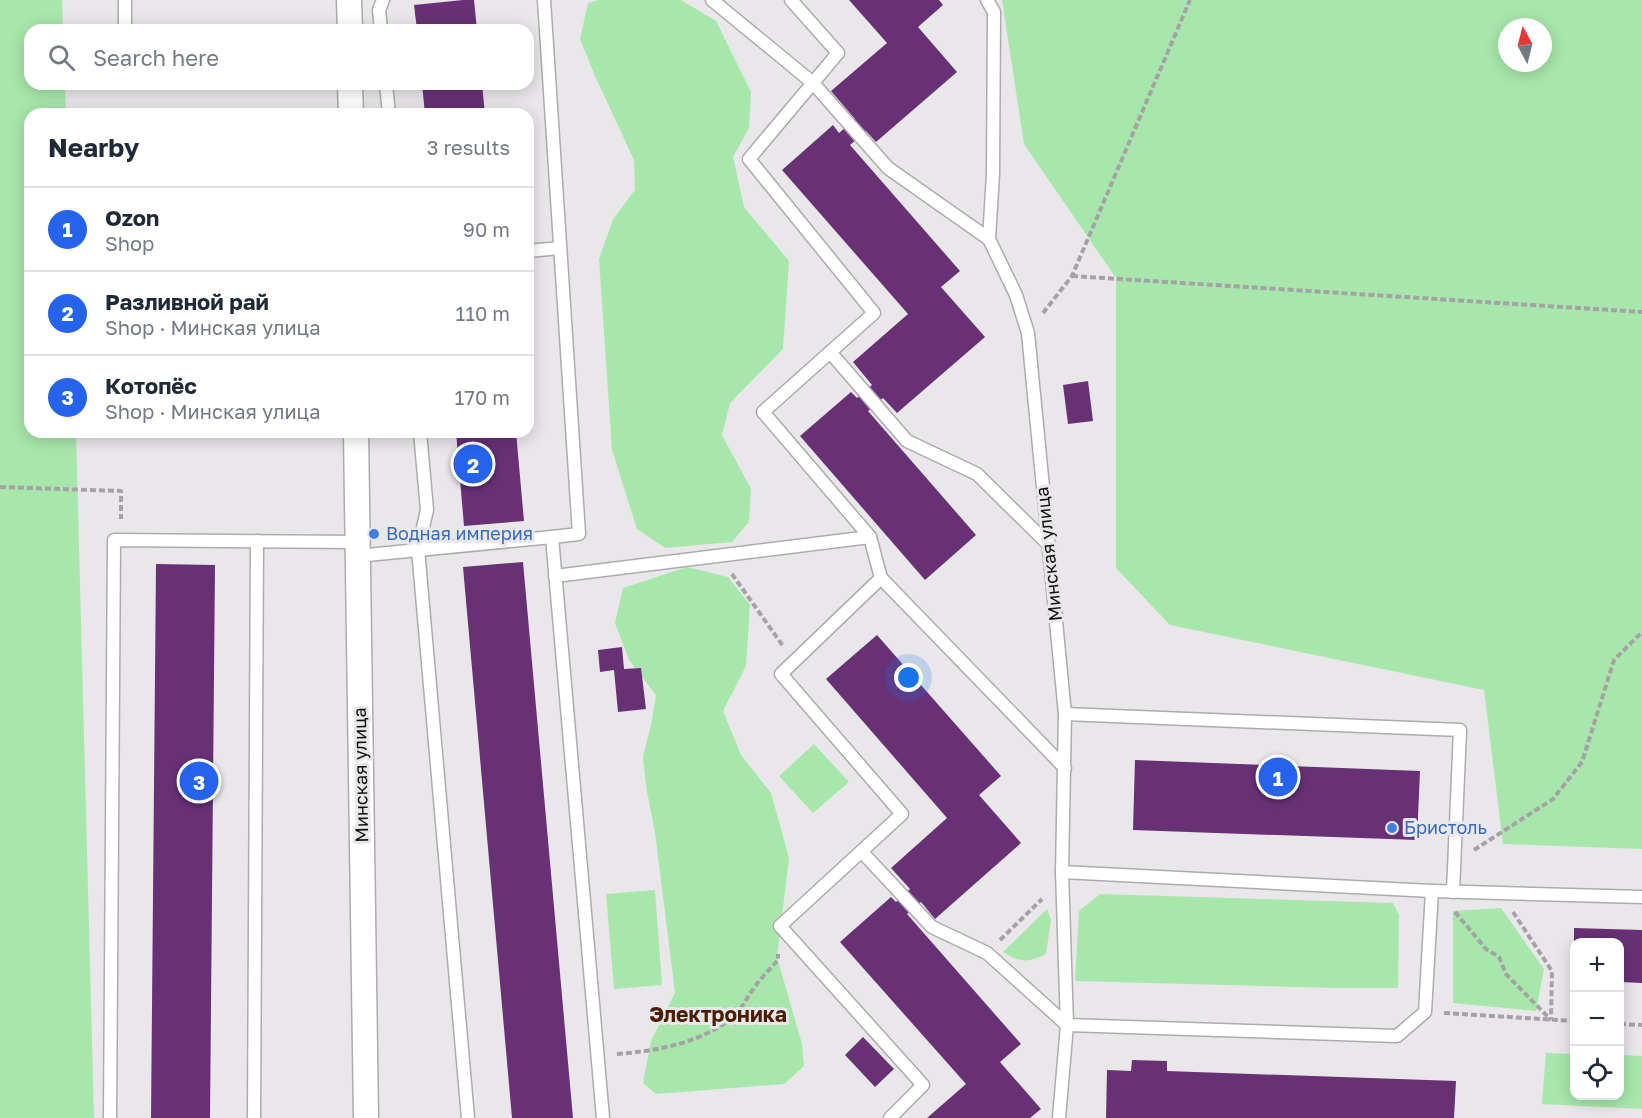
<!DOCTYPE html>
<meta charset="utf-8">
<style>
:root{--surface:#fff;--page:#f2f2f3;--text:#1f2937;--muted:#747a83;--line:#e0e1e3;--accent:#2563eb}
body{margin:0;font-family:"Golos Text",sans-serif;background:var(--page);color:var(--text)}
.controls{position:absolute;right:18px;bottom:18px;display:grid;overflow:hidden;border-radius:12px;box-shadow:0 3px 15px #0003}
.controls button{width:54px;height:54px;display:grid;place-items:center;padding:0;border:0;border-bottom:2px solid var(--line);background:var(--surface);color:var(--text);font:30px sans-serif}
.compass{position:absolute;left:1498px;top:18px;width:54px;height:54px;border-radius:50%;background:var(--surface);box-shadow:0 3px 15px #0003;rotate:353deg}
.you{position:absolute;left:909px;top:678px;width:21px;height:21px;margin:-15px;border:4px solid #fff;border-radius:50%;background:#1a73e8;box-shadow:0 0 0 9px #1a73e833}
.badge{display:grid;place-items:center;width:39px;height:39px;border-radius:50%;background:var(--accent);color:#fff;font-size:20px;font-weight:700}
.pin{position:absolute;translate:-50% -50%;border:3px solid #fff;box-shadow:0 2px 6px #0006}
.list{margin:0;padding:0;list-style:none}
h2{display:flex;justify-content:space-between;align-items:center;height:78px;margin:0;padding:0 24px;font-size:26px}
h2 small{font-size:20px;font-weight:400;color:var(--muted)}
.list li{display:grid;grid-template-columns:39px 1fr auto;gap:18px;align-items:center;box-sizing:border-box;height:84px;padding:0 24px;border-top:2px solid var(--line)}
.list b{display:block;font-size:22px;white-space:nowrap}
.list p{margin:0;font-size:20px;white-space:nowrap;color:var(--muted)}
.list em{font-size:20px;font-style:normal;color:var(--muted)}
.icon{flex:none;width:33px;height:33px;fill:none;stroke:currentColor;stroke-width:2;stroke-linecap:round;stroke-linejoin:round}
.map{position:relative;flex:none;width:1642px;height:1118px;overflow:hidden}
.search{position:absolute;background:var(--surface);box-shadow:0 3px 15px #0003;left:24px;top:24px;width:510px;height:66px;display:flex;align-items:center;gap:15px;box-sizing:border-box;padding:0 21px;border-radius:18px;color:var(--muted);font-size:22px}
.panel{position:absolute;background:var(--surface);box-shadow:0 3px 15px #0003;left:24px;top:108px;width:510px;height:330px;border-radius:18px}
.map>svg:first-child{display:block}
.green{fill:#a8e7ac;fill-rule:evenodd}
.building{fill:#683176}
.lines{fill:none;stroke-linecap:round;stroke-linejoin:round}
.lane-casing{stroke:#adabae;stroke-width:15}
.street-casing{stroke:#adabae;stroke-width:27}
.path{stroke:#a5a2a5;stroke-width:4;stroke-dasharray:6 3;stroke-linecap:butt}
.lane{stroke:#fff;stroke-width:12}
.street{stroke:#fff;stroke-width:24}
.shop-dot{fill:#3f7fe0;stroke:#eae7ea;stroke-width:2}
.labels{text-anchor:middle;stroke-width:6;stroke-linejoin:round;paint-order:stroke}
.shop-label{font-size:18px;fill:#366cbe;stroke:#eae7ea;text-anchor:start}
.street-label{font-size:18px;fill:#121112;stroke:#eae7ea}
.quarter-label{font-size:21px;font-weight:bold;fill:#4c1d03;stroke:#eae7ea}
</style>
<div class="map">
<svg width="1642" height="1118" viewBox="0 0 1642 1118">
<rect width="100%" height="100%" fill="#eae7ea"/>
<g class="green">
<path d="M0,0H62L63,30H30V84H65L66,114H30V432H76L94,1118H0Z"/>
<path d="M599,0H681L716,21L751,92L749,128L733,157L744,207L789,261L783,349L730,403L722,435L751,489L749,522L732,542L665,548L637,529L612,450L599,259L613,219L635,190L634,160L595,76L580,39L588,3Z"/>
<path d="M1002,0H1642V849L1503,844L1484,690L1170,625L1116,568V278L1024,144ZM1507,27H1543V63H1507Z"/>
<path d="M687,567L728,577L750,605L746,666L723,711L741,755L771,793L789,858L777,957L802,1044L804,1066L784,1084L656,1094L643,1083L651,1041L675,993L655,833L646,786L643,756L651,725L656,695L629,660L615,623L623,588Z"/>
<path d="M814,744L849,782L813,813L779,776Z"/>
<path d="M655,890L662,985L614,989L606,894Z"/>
<path d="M1100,894L1393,903L1399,915L1398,988H1334L1075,981L1079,911Z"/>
<path d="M1501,908L1544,969L1536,1011L1453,1003V911Z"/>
<path d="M1047,909L1051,920L1046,954C1028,963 1020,963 1003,952Z"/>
<path d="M1546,1053L1574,1054V1096H1620V1055L1642,1056V1109L1542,1104Z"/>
</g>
<g class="building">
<path d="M463,0H474L477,30H417L414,5Z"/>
<path d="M849,0H939L943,5L918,27L957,72L876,142L866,131L850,145L960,271L941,287L985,337L897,413L883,398L868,411L976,535L925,580L800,436L851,392L857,398L872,385L853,362L908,314L782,170L833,125L839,133L855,119L831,91L887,43Z"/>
<path d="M422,84H482L485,114H425Z"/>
<path d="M1088,381L1093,421L1068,424L1063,385Z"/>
<path d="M456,432H516L524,521L464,526Z"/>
<path d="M523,562L573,1118H512L463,567Z"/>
<path d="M156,564L215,565L210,1118H151Z"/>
<path d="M877,635L1001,776L979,795L1021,843L935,919L921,902L907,914L1021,1044L1000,1062L1041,1109L1030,1118H927L966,1084L840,942L891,897L896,902L910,889L891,868L947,818L826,679Z"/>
<path d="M622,647L624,669L641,668L646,709L618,712L614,670L600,672L598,650Z"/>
<path d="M1135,760L1420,771L1417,840L1133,830Z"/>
<path d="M1574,928L1642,930V983L1620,982V942H1574Z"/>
<path d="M863,1037L894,1069L875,1087L845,1055Z"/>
<path d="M1132,1060L1167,1061V1071L1456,1081L1454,1118H1106L1107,1070L1131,1071Z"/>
</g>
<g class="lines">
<defs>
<g id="lane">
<path d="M544,0L579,534L552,537L603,1118"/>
<path d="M712,0L813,83L888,168L989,239"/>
<path d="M791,0L838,53L749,159L874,313L763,412L870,537L881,578L1065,768"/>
<path d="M987,0L994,12L993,174L989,239L1016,295L1028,333L1065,714L1062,872L1067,1025L1059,1118"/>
<path d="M125,30V0"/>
<path d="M381,30L379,10L383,0"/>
<path d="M386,84L389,114"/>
<path d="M528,251L560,248"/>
<path d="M830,352L907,441L977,474L1048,544"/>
<path d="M420,432L427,510L418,549L468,1118"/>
<path d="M357,556L552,537"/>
<path d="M555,576L870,537"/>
<path d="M881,578L781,674L902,814L780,926L923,1085L890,1118"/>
<path d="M1065,714L1460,730L1453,892"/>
<path d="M862,852L932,927L987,953L1067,1025L1397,1036L1425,1012L1432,891L1062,872"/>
<path d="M1432,891L1642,897"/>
<path d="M110,1118L114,540L357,542"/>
<path d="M254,1118L257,541"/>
</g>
<g id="street">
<path d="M349,0L350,30"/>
<path d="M350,84L351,114"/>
<path d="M356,432L366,1118"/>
</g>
</defs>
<use href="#lane" class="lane-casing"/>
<use href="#street" class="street-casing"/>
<g class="path">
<path d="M1072,276L1642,312"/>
<path d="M1043,313L1072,276L1190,0"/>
<path d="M0,487L121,491V519"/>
<path d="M732,574L783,646"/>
<path d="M1474,850L1553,799L1582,762L1614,660L1642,632"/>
<path d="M1455,912L1486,949L1499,957L1506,974L1551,1020"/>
<path d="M1513,912L1552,971L1551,1019"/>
<path d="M1000,940L1042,899"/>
<path d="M1444,1013L1574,1021"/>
<path d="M1620,1024L1642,1025"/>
<path d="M617,1054C657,1051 700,1043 732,1018C741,1011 747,997 754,988C761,978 770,969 778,960V954"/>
</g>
<use href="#lane" class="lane"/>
<use href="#street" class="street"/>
</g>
<g class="shop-dot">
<circle cx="374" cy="534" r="6"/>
<circle cx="1392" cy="828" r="6"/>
</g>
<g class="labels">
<g class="shop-label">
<text x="386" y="540">Водная империя</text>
<text x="1404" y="834">Бристоль</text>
</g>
<g class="street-label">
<text transform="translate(1049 554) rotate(-96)" y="6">Минская улица</text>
<text transform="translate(361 775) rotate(-91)" y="6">Минская улица</text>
</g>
<g class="quarter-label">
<text x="718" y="1022">Электроника</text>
</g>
</g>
</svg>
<div class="controls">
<button>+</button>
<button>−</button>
<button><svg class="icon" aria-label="locate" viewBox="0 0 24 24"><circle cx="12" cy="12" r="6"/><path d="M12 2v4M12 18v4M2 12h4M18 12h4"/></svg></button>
</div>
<svg class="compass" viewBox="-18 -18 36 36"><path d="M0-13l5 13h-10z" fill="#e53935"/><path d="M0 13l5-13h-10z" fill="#747a83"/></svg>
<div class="you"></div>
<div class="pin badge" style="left:1278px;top:777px">1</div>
<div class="pin badge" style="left:473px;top:464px">2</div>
<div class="pin badge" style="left:199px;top:781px">3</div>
<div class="search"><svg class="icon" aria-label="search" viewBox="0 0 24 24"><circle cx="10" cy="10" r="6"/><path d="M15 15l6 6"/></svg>Search here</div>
<section class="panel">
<h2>Nearby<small>3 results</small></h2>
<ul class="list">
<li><span class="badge">1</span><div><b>Ozon</b><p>Shop</p></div><em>90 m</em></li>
<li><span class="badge">2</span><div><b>Разливной рай</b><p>Shop · Минская улица</p></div><em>110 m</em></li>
<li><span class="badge">3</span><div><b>Котопёс</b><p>Shop · Минская улица</p></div><em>170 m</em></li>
</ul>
</section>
</div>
